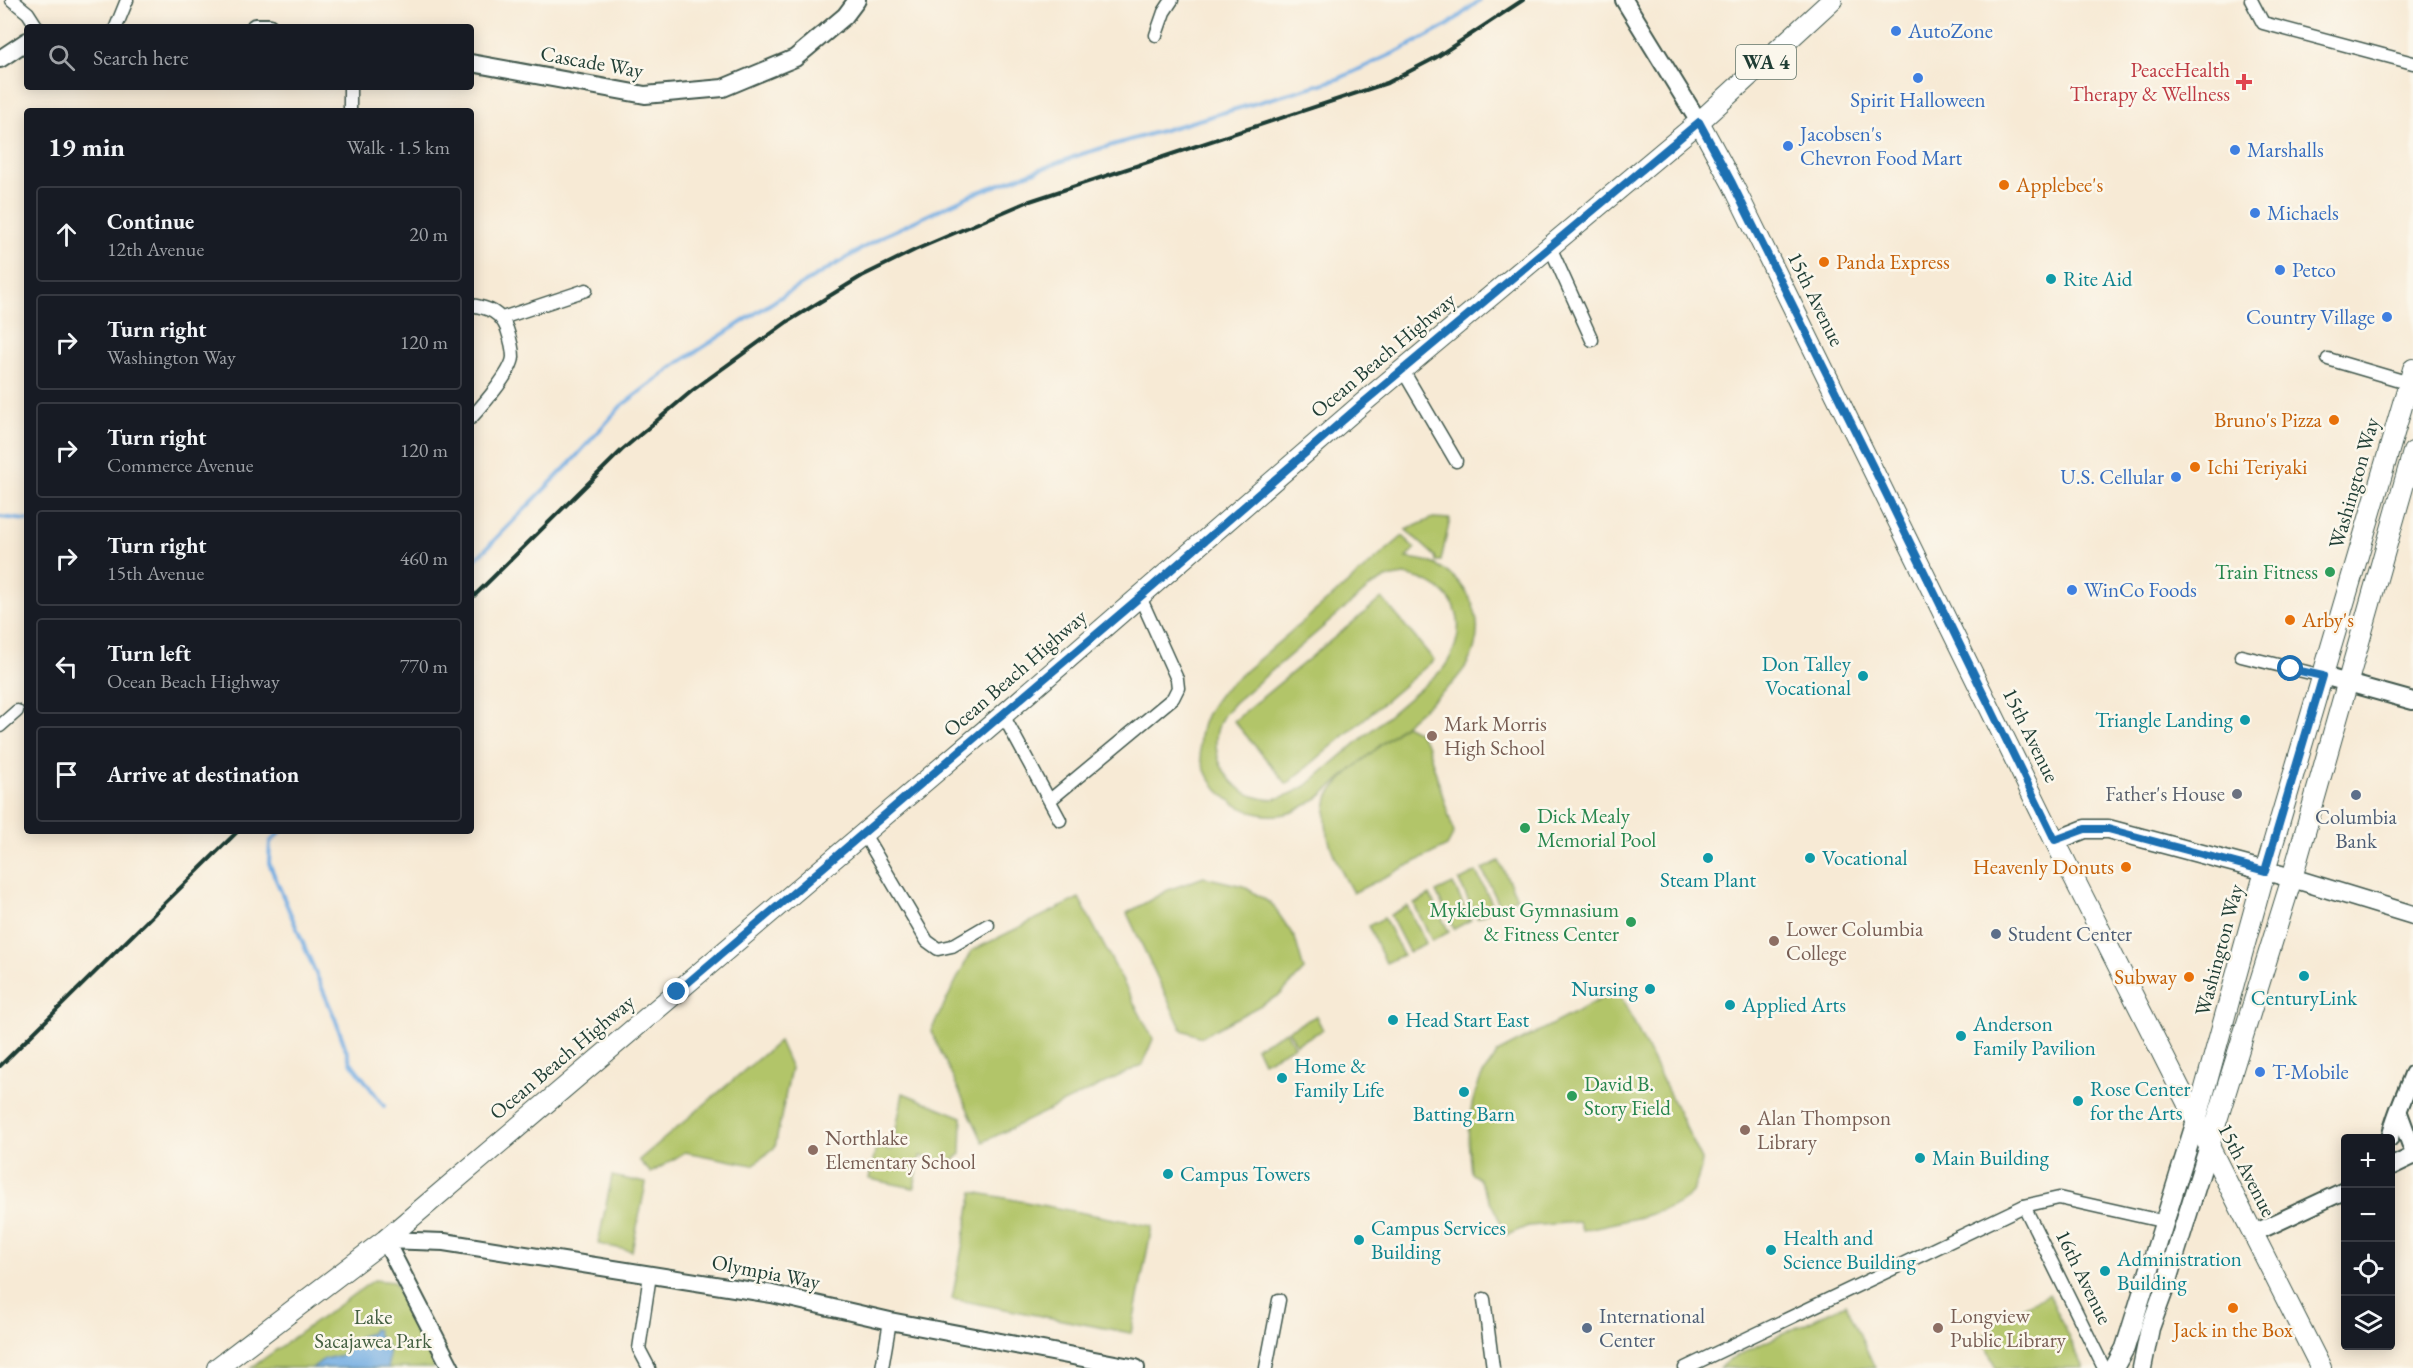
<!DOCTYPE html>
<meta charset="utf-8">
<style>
:root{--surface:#171b24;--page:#20242c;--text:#f1f3f6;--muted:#9ea1a6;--line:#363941}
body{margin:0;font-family:"EB Garamond",serif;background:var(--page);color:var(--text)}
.controls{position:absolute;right:18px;bottom:18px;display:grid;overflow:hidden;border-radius:6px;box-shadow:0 3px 15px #0003}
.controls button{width:54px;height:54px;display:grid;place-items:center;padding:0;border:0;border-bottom:2px solid var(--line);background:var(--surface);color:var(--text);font:30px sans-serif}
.stop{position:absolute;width:18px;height:18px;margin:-14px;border:4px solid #1f6fb2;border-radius:50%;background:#fff}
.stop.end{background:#1f6fb2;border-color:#fff;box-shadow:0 2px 6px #0008}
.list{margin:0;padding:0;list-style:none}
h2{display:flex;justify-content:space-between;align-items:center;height:78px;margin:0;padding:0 24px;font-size:26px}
h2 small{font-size:20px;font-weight:400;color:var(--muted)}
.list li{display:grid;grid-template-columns:39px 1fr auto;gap:18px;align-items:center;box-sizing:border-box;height:96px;margin:0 12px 12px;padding:0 12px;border:2px solid var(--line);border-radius:6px}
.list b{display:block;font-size:22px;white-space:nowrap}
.list p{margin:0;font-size:20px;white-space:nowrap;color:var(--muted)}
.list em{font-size:20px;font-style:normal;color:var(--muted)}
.icon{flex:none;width:33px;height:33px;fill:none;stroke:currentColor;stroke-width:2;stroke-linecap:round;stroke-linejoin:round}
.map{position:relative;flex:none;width:2413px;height:1368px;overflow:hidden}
.search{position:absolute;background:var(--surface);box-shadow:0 3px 15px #0003;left:24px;top:24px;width:450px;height:66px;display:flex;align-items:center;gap:15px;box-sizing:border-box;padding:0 21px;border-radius:6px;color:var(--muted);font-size:22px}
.panel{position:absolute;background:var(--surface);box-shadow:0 3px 15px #0003;left:24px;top:108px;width:450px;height:726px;border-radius:6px}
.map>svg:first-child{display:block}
.green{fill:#b2c569;stroke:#68814e;stroke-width:1.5;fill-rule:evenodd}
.water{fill:#71ace2;stroke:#48748b;stroke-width:1.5}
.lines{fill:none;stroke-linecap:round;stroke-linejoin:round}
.stream{stroke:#71ace2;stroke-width:4}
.minor-casing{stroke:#3f574c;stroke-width:15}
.tertiary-casing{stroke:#3f574c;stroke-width:20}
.secondary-casing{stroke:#3f574c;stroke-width:21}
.primary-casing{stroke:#3f574c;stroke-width:22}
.minor{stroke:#fff;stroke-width:12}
.tertiary{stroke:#fff;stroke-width:16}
.secondary{stroke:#fff;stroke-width:18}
.primary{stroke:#fff;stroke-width:20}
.rail{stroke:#1f3d34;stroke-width:4}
.route{stroke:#1f6fb2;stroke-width:8}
.shop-dot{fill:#3f7fe0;stroke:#fbf7ec;stroke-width:2}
.health-dot{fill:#e0444e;stroke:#fbf7ec;stroke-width:2}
.food-dot{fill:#e8710a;stroke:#fbf7ec;stroke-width:2}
.culture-dot{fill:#0f9aa8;stroke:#fbf7ec;stroke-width:2}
.leisure-dot{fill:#2e9e5b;stroke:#fbf7ec;stroke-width:2}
.education-dot{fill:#8d6e63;stroke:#fbf7ec;stroke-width:2}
.worship-dot{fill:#6b7280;stroke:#fbf7ec;stroke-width:2}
.service-dot{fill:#5c6f8a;stroke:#fbf7ec;stroke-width:2}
.labels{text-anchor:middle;stroke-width:5;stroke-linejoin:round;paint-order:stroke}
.shield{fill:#fbf7ec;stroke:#61756b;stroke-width:1.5}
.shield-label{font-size:20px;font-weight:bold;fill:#1f3d34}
.shop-label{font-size:21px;fill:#366cbe;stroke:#fbf7ec;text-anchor:start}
.street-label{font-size:21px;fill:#1f3d34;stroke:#fbf7ec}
.health-label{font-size:21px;fill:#be3a42;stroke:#fbf7ec;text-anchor:end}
.food-label{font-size:21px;fill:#c56008;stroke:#fbf7ec;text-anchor:start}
.culture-label{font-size:21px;fill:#0d838f;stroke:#fbf7ec;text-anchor:start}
.leisure-label{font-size:21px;fill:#27864d;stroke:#fbf7ec;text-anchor:end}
.education-label{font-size:21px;fill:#785e54;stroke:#fbf7ec;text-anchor:start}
.worship-label{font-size:21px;fill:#5b616d;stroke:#fbf7ec;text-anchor:end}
.service-label{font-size:21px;fill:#4e5e75;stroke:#fbf7ec;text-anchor:start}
.park-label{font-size:21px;fill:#445f41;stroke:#fbf7ec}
</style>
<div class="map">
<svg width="2413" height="1368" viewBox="0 0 2413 1368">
<rect width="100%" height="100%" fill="#fbf7ec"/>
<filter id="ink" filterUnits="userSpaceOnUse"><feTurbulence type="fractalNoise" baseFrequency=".0167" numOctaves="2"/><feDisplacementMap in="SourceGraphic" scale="12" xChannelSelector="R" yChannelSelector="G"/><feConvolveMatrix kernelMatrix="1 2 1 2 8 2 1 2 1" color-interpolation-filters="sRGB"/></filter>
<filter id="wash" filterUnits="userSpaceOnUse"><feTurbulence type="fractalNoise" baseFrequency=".008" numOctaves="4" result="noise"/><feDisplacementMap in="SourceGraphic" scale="24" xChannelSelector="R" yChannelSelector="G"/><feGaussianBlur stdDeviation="1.35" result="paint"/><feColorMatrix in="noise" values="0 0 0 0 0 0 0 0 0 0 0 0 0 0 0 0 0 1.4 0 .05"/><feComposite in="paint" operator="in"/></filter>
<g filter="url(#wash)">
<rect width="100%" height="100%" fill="#f7ead5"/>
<g class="green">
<path d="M1433,518L1450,519L1441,561H1436L1435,556L1406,530Z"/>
<path d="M1403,536L1415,549L1406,558C1413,559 1422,559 1429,562C1463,575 1486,612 1474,649C1470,663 1461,673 1452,684L1316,800C1309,803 1302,808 1295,811C1247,830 1189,782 1201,731C1204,715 1213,703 1223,690ZM1404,575C1457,584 1474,625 1443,669L1306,786C1295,792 1284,798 1271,799C1231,799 1203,753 1222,718C1225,712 1230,708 1234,703L1370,587L1386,578Z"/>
<path d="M1382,598L1434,660L1287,784L1234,721Z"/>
<path d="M1405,725L1417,731L1427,744L1454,833L1447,846L1353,893C1337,864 1319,832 1328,798C1332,783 1390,738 1405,725Z"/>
<path d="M1499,861L1517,898L1500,906L1482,869Z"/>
<path d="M1476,872L1495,909L1477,918L1459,881Z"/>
<path d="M1204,877L1243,886L1272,904L1295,938L1304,970L1280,995L1201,1037L1182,1030L1127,913L1168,890Z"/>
<path d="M1453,884L1471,920L1454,929L1436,892Z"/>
<path d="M1430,895L1449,932L1432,941L1414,904Z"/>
<path d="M1079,898L1153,1039L1142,1065L983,1142L931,1031L971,951Z"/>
<path d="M1407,906L1426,943L1409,952L1390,915Z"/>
<path d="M1384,918L1403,955L1386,963L1368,926Z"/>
<path d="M1618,990L1702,1160C1701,1171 1695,1192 1686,1199C1667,1214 1607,1224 1582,1230L1579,1222L1528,1226L1507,1235L1479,1179L1471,1173C1467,1138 1466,1114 1480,1080C1484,1070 1493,1063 1497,1053Z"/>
<path d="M1316,1016L1323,1030L1296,1044L1288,1030Z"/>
<path d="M1286,1031L1294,1046L1263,1062L1256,1047Z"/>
<path d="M779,1041L791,1068L775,1147L753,1165L685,1152L651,1173L639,1160Z"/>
<path d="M903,1093L962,1117L961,1154L950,1162L920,1156L914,1188L869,1179L876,1147L892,1150Z"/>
<path d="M612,1176L646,1183L632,1251L598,1244Z"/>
<path d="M973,1192L1152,1226L1131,1333L952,1299Z"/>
<path d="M374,1280L394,1282L421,1337L434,1368H251Z"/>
<path d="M2049,1294L2083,1368H1996L1981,1336L1994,1330L1991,1323Z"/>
<path d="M1846,1304L1875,1368H1719L1730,1359Z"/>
</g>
<path class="water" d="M373,1329L377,1330L378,1336C390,1345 389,1354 388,1368H312L324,1359L342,1355L361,1336L371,1333Z"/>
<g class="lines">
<g class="stream">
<path d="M0,517L27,520"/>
<path d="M471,564L572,461L621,406L680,362L784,295L885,235L973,194L1082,154L1338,79L1403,49L1448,25L1480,0"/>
<path d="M281,831L270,842L269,863L336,1021L350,1061L384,1106"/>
</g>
</g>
</g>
<g filter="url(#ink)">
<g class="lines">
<defs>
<g id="minor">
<path d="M12,0L28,13L37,27"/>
<path d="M2251,0L2263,23L2413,63"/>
<path d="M116,27L127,0"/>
<path d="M1156,35L1164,12L1172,0"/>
<path d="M350,87V111"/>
<path d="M1550,247L1592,340"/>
<path d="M471,305C489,308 500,312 507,329C510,338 513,347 513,357C512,372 482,406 471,418"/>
<path d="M502,318L586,290"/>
<path d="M2328,359L2413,384"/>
<path d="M1402,369L1456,461"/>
<path d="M2241,656L2323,676"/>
<path d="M1003,715L1060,820"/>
<path d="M0,726L17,711"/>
<path d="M1050,800L1173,698L1178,688L1177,679L1140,597"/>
<path d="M864,834L927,941L938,949L952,946L988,925"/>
<path d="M2024,1206L2104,1368"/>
<path d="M1484,1299L1493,1368"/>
<path d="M649,1368L639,1349L650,1275"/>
<path d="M882,1368L890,1321"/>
<path d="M1266,1368L1279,1300"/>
<path d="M1685,1368L2024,1206L2059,1198L2166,1222"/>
</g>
<g id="tertiary">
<path d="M1624,0L1699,122"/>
<path d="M255,27H269"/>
<path d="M0,59L27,41"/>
<path d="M471,63L645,95L723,88L795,58L845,16L857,0"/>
<path d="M2323,676L2413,701"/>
<path d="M2399,1113L2413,1151"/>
<path d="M2390,1138C2394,1117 2405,1095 2413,1074"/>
<path d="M2390,1167L2413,1156"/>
<path d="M2252,1234L2346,1190"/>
<path d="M451,1368L385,1240L444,1242L772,1294L890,1321L1136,1368"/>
</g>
<g id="secondary">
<path d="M2055,841L2085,829H2108L2292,878L2413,915"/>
<path d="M2114,1368L2125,1348L2196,1121"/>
<path d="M2142,1368L2150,1328L2164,1290L2209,1146"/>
</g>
<g id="primary">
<path d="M1699,122L1732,183L2055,841L2321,1368"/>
<path d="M2196,1121L2265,871L2413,369"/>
<path d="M2209,1146L2292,878L2413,452"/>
<path d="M217,1368L385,1240L1003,715L1364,402L1699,122L1832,0"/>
</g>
</defs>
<use href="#minor" class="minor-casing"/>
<use href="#tertiary" class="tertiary-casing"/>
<use href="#secondary" class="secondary-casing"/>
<use href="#primary" class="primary-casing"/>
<use href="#minor" class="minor"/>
<use href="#tertiary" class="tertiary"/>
<use href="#secondary" class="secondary"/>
<use href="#primary" class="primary"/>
<g class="rail">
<path d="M471,599L622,450L693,390L787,322L862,276L915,250L1027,202L1387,83L1435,58L1523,0"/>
<path d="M0,1066L238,831"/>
</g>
</g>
</g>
<g class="lines" filter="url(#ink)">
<path class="route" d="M677,992L1140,597L1364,402L1699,122L1732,183L1876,473L2055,840L2085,829H2108L2265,871L2323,676L2291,669"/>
</g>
<g class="shop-dot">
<circle cx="1896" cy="31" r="6"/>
<circle cx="1918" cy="78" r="6"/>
<circle cx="1788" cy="146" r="6"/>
<circle cx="2235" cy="150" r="6"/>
<circle cx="2255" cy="213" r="6"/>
<circle cx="2280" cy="270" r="6"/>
<circle cx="2387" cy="317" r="6"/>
<circle cx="2176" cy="477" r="6"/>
<circle cx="2072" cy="590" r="6"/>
<circle cx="2260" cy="1072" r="6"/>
</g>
<path class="health-dot" d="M2241 73h6v6h6v6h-6v6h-6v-6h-6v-6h6z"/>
<g class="food-dot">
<circle cx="2004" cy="185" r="6"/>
<circle cx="1824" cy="262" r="6"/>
<circle cx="2334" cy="420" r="6"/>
<circle cx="2195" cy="467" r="6"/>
<circle cx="2290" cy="620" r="6"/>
<circle cx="2126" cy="867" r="6"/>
<circle cx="2189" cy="977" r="6"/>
<circle cx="2233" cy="1308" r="6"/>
</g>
<g class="culture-dot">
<circle cx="2051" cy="279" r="6"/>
<circle cx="1863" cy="676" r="6"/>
<circle cx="2245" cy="720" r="6"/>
<circle cx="1708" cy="858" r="6"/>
<circle cx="1810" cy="858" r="6"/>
<circle cx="2304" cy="976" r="6"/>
<circle cx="1650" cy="989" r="6"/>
<circle cx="1730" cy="1005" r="6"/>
<circle cx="1393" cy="1020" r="6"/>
<circle cx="1961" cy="1036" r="6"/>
<circle cx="1282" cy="1078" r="6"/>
<circle cx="1464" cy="1092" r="6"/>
<circle cx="2078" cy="1101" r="6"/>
<circle cx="1920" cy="1158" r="6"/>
<circle cx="1168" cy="1174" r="6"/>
<circle cx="1359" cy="1240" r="6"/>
<circle cx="1771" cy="1250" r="6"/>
<circle cx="2105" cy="1271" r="6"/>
</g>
<g class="leisure-dot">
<circle cx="2330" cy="572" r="6"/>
<circle cx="1525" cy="828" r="6"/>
<circle cx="1631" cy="922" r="6"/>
<circle cx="1572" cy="1096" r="6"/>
</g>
<g class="education-dot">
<circle cx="1432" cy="736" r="6"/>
<circle cx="1774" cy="941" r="6"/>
<circle cx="1745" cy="1130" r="6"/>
<circle cx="813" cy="1150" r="6"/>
<circle cx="1938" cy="1328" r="6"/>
</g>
<circle class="worship-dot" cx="2237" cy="794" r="6"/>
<g class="service-dot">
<circle cx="2356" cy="795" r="6"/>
<circle cx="1996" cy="934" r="6"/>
<circle cx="1587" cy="1328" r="6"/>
</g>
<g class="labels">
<rect class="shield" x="1736" y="45" width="60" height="34" rx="4.5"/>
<g class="shield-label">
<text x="1766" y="69">WA 4</text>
</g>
<g class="shop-label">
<text x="1908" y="38">AutoZone</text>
<text x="1918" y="107" text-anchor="middle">Spirit Halloween</text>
<text x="1800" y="141">Jacobsen's<tspan x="1800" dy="24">Chevron Food Mart</tspan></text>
<text x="2247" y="157">Marshalls</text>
<text x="2267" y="220">Michaels</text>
<text x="2292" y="277">Petco</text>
<text x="2375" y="324" text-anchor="end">Country Village</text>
<text x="2164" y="484" text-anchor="end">U.S. Cellular</text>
<text x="2084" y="597">WinCo Foods</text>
<text x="2272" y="1079">T-Mobile</text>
</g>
<g class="street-label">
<text transform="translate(592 62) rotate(10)" y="7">Cascade Way</text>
<text transform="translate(1816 299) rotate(64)" y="7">15th Avenue</text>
<text transform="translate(1383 355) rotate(-40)" y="7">Ocean Beach Highway</text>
<text transform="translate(2354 483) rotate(-74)" y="7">Washington Way</text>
<text transform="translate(1015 673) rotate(-41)" y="7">Ocean Beach Highway</text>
<text transform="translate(2031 735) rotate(64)" y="7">15th Avenue</text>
<text transform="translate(2219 950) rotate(-75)" y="7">Washington Way</text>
<text transform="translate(562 1057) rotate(-40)" y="7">Ocean Beach Highway</text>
<text transform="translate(2247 1170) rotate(63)" y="7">15th Avenue</text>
<text transform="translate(766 1272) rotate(11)" y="7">Olympia Way</text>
<text transform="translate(2084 1277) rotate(64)" y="7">16th Avenue</text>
</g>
<g class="health-label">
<text x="2230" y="77">PeaceHealth<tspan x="2230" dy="24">Therapy &amp; Wellness</tspan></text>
</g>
<g class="food-label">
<text x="2016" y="192">Applebee's</text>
<text x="1836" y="269">Panda Express</text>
<text x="2322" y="427" text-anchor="end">Bruno's Pizza</text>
<text x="2207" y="474">Ichi Teriyaki</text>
<text x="2302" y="627">Arby's</text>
<text x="2114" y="874" text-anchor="end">Heavenly Donuts</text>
<text x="2177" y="984" text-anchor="end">Subway</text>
<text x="2233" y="1337" text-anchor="middle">Jack in the Box</text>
</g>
<g class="culture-label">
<text x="2063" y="286">Rite Aid</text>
<text x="1851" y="671" text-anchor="end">Don Talley<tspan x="1851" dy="24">Vocational</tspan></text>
<text x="2233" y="727" text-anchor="end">Triangle Landing</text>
<text x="1822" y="865">Vocational</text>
<text x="1708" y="887" text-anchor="middle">Steam Plant</text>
<text x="1638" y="996" text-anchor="end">Nursing</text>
<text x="2304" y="1005" text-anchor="middle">CenturyLink</text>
<text x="1742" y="1012">Applied Arts</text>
<text x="1405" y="1027">Head Start East</text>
<text x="1973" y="1031">Anderson<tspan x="1973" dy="24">Family Pavilion</tspan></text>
<text x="1294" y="1073">Home &amp;<tspan x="1294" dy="24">Family Life</tspan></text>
<text x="2090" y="1096">Rose Center<tspan x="2090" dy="24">for the Arts</tspan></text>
<text x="1464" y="1121" text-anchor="middle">Batting Barn</text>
<text x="1932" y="1165">Main Building</text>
<text x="1180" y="1181">Campus Towers</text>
<text x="1371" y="1235">Campus Services<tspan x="1371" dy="24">Building</tspan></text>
<text x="1783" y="1245">Health and<tspan x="1783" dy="24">Science Building</tspan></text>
<text x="2117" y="1266">Administration<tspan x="2117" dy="24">Building</tspan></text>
</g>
<g class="leisure-label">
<text x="2318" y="579">Train Fitness</text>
<text x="1537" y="823" text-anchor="start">Dick Mealy<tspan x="1537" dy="24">Memorial Pool</tspan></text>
<text x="1619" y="917">Myklebust Gymnasium<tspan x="1619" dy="24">&amp; Fitness Center</tspan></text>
<text x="1584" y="1091" text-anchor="start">David B.<tspan x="1584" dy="24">Story Field</tspan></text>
</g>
<g class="education-label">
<text x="1444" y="731">Mark Morris<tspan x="1444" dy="24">High School</tspan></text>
<text x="1786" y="936">Lower Columbia<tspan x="1786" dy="24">College</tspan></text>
<text x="1757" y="1125">Alan Thompson<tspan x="1757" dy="24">Library</tspan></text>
<text x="825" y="1145">Northlake<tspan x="825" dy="24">Elementary School</tspan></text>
<text x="1950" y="1323">Longview<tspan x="1950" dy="24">Public Library</tspan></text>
</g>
<g class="worship-label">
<text x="2225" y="801">Father's House</text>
</g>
<g class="service-label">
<text x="2356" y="824" text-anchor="middle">Columbia<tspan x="2356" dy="24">Bank</tspan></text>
<text x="2008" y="941">Student Center</text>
<text x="1599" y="1323">International<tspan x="1599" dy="24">Center</tspan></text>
</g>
<g class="park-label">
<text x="373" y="1324">Lake<tspan x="373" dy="24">Sacajawea Park</tspan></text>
</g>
</g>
</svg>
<div class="controls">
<button>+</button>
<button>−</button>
<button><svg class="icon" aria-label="locate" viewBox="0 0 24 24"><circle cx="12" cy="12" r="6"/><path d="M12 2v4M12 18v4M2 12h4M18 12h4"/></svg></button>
<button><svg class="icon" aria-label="layers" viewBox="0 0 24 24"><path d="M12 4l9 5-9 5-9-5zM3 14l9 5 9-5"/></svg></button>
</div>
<div class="stop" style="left:2291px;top:669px"></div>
<div class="stop end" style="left:677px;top:992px"></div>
<div class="search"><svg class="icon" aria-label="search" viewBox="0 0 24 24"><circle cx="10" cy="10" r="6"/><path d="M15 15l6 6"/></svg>Search here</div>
<section class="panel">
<h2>19 min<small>Walk · 1.5 km</small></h2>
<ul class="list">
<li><svg class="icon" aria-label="ahead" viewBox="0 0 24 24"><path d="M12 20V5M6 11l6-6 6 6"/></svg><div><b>Continue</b><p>12th Avenue</p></div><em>20 m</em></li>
<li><svg class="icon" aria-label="right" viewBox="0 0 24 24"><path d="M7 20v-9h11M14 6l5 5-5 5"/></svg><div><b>Turn right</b><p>Washington Way</p></div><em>120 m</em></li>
<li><svg class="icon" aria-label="right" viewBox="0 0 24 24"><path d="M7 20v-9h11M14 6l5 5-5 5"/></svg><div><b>Turn right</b><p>Commerce Avenue</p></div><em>120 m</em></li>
<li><svg class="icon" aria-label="right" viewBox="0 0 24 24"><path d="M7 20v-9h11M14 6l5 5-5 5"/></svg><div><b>Turn right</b><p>15th Avenue</p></div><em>460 m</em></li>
<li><svg class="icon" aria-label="left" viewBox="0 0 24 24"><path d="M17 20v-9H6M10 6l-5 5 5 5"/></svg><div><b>Turn left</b><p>Ocean Beach Highway</p></div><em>770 m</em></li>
<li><svg class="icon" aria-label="arrive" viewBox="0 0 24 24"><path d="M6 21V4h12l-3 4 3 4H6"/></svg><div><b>Arrive at destination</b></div></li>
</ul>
</section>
</div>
